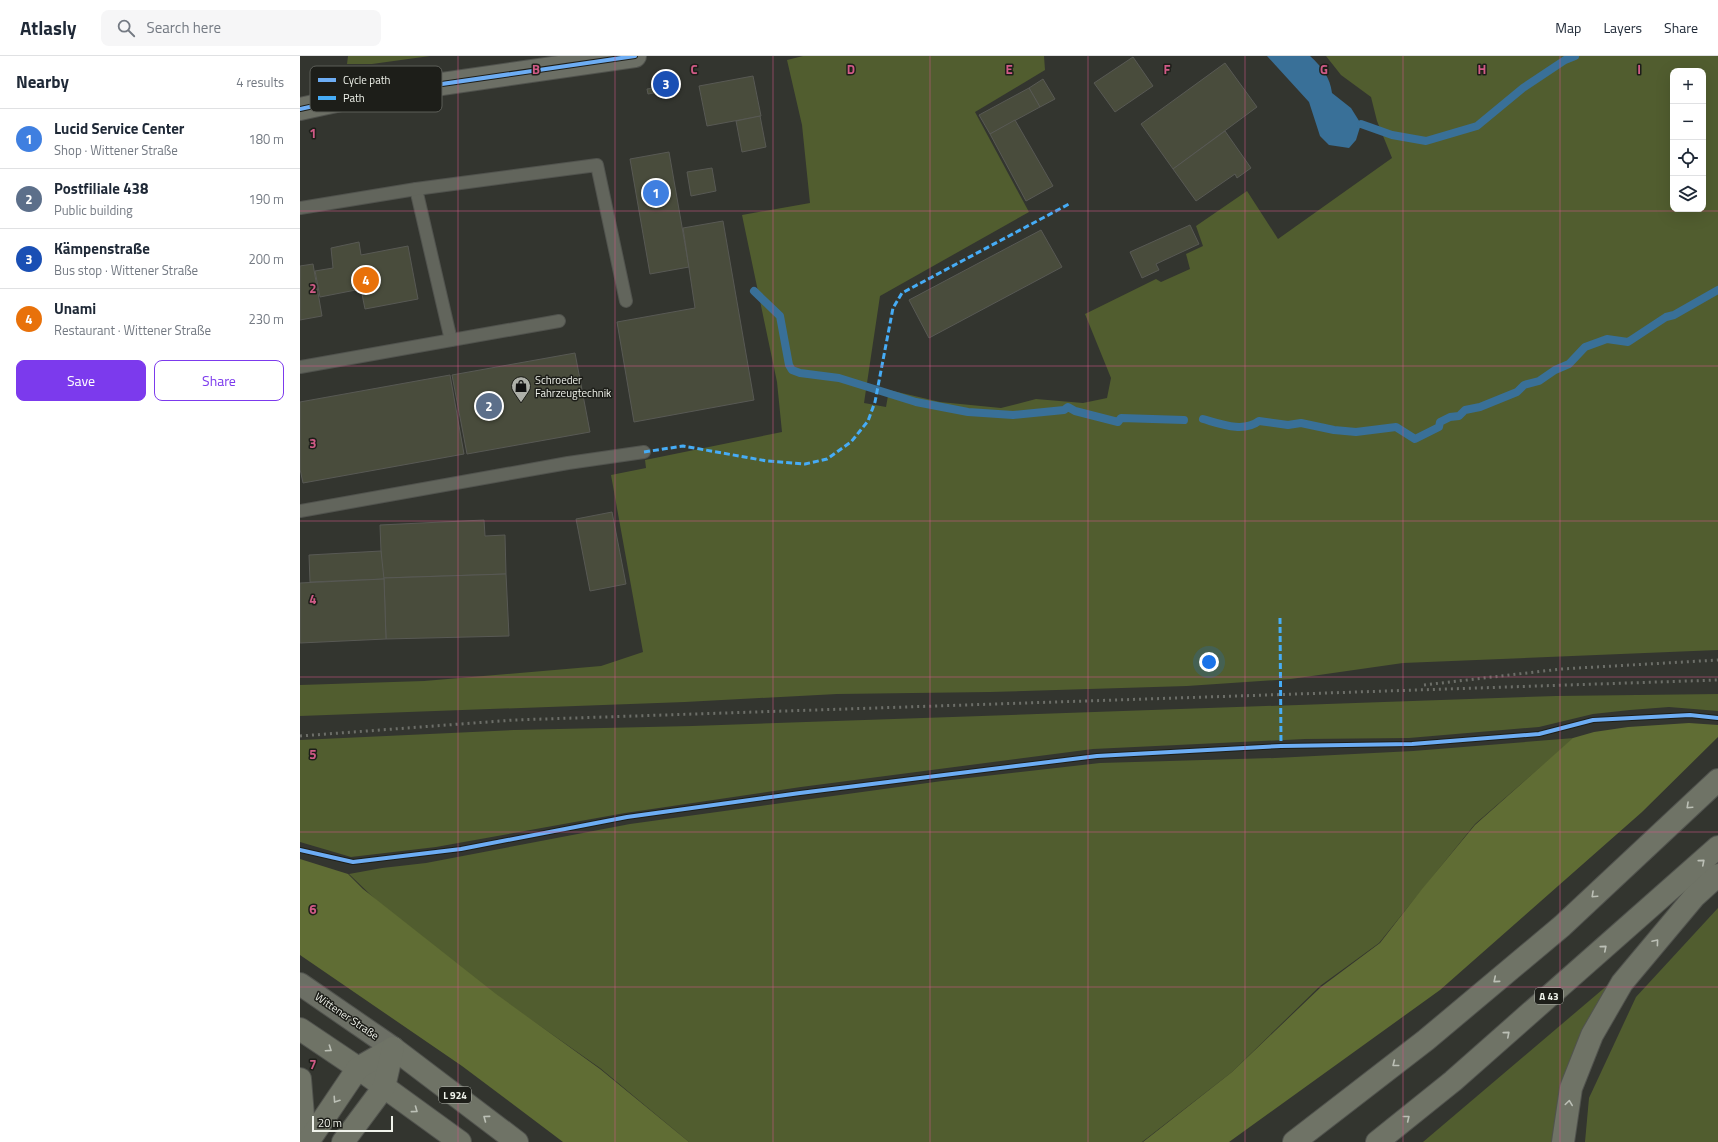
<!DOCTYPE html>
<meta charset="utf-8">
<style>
:root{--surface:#fff;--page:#f6f6f7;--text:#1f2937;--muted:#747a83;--line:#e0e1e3;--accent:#7c3aed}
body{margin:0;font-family:"Titillium Web",sans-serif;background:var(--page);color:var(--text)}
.controls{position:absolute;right:12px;top:12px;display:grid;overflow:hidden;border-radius:8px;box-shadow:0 4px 16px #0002}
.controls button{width:36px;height:36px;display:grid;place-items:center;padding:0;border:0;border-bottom:1px solid var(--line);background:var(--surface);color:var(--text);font:20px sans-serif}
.scale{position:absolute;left:12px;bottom:10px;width:81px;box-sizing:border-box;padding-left:4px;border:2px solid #f0f3eb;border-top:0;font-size:11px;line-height:14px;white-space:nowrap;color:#f0f3eb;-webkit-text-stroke:3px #1d1e19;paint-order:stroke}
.you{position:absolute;left:909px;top:606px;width:14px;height:14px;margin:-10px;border:3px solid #fff;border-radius:50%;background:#1a73e8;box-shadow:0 0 0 6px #1a73e833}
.badge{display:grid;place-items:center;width:26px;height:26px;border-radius:50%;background:var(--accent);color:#fff;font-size:13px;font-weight:700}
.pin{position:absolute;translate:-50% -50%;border:2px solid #fff;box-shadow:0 1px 4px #0006}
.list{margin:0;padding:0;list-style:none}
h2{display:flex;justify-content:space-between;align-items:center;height:52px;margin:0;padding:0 16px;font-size:17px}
h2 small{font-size:13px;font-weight:400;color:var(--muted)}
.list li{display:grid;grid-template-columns:26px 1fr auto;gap:12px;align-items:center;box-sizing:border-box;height:60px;padding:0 16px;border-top:1px solid var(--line)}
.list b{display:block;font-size:15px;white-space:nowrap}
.list p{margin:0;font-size:13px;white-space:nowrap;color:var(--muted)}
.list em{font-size:13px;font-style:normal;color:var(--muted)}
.actions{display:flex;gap:8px;padding:12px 16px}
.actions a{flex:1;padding:9px 0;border:1px solid var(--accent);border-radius:8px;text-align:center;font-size:14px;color:var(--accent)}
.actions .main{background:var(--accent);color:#fff}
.icon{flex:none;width:22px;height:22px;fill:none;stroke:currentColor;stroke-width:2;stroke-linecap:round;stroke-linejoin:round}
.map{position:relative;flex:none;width:1418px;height:1086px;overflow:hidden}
header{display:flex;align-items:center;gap:24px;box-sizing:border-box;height:56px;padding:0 20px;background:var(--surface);border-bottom:1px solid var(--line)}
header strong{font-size:19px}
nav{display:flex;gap:22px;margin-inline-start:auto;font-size:14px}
.search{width:280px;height:36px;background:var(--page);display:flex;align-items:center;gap:10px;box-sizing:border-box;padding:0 14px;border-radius:8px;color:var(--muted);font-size:15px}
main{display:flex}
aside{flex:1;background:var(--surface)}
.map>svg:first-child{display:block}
.green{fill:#515d2f;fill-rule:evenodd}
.forest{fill:#606d34}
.water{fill:#397098}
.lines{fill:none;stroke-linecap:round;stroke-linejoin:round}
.stream{stroke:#397098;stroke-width:8}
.building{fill:#494c3c;stroke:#585954}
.lane-casing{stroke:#51534e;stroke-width:14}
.secondary-casing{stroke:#51534e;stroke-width:24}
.highway-casing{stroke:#51534e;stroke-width:24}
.lane{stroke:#62655c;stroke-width:12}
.secondary{stroke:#6c6f65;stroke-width:22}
.highway{stroke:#6f7366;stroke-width:22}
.rail{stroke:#6c6e68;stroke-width:3;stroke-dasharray:2 4;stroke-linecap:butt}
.quiet{stroke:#46acf6;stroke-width:3;stroke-dasharray:6 3;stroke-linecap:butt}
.cycleway-casing{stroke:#1d1e19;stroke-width:6}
.cycleway{stroke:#6dadf4;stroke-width:4}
.oneway{stroke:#bcc0b6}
.grid{fill:none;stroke:#d05a86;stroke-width:1;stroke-opacity:0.55}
.labels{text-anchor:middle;stroke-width:3;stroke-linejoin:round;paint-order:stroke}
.shield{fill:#1d1e19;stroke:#b1b3ac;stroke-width:1}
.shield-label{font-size:10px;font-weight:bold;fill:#f0f3eb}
.poi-label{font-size:11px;fill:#f0f3eb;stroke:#1d1e19;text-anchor:start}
.street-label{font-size:11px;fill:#f0f3eb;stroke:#1d1e19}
.key{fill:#1d1e19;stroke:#5c5e58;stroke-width:1}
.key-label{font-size:11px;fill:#f0f3eb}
.grid-label{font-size:13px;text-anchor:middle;font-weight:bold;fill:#d05a86;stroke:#1d1e19;stroke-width:3;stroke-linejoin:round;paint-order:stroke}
</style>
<header>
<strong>Atlasly</strong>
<div class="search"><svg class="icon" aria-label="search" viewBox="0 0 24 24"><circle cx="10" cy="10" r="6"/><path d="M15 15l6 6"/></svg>Search here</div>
<nav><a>Map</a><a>Layers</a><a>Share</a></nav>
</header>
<main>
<aside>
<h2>Nearby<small>4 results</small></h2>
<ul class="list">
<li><span class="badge" style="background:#3f7fe0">1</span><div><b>Lucid Service Center</b><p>Shop · Wittener Straße</p></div><em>180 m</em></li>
<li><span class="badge" style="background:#5c6f8a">2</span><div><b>Postfiliale 438</b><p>Public building</p></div><em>190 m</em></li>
<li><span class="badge" style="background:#1a4fb4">3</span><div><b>Kämpenstraße</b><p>Bus stop · Wittener Straße</p></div><em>200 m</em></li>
<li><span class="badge" style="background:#e8710a">4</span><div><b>Unami</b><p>Restaurant · Wittener Straße</p></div><em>230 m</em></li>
</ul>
<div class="actions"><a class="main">Save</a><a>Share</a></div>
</aside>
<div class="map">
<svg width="1418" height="1086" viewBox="0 0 1418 1086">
<rect width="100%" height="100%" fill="#33352f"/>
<g class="green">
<path d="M48,0H130L72,8H47Z"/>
<path d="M503,0H744L745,14L675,56L729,156L580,240L564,347L586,351L589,334L640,346L701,352L736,343L783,347L807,342L811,322L785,258L856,223L861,226L890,213L886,198L903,190L896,170L947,135L978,183L1092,102L1077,65L1071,41L1041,19L1026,0H1418V594L1103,607L991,623L887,630L690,636L537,638L385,646L0,660V629L124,625L301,610L343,596L311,419L346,412L345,404L482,376L477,326L442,159L510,147L502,69L487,4ZM1373,15H1403V153H1373Z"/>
<path d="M1418,638V655L1369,651L1330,654L1293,658L1239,671L1109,682L1005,683L793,693L501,731L325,757L136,791L51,801L0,786V684L214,674L392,670L1256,640Z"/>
<path d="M1274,682L1175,768L1079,887L1020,930L932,1016L842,1086H389L300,1012L196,939L76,844L49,818L82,812L126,807L330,768L642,725L800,707L975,702L1113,695Z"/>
<path d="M1418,852V1086H1285L1289,1042L1336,941Z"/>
<path d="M1309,928L1253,1086H1123Z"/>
</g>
<g class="forest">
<path d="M1389,667L1418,669V681L1342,756L1140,934L929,1086H843L932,1016L1021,931L1080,887L1122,833L1175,769L1273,682L1294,676L1328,671Z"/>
<path d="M0,803L48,818L63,833L196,938L300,1013L389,1086H263L162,1010L0,899Z"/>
</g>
<path class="water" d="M967,0H1010C1022,11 1030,21 1032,37L1051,52L1061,68L1056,84L1049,92L1029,89L1020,80L1009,46Z"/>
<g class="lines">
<g class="stream">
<path d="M1061,68L1092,79L1126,85L1177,70L1223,32L1265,4L1275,0"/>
<path d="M454,235L480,260L489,309L492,314L500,317L539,322L616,346L668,356L713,359L764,354L768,351L775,355L818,366L821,362L884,364"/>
<path d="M903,363C921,368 943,377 959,365L988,369L1001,367L1034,374L1056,376L1096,371L1115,383L1139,371L1140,366L1150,361L1159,360L1165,354L1180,351L1217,336L1224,329L1239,325L1255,314L1269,308L1285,291L1307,283L1328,286L1366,261L1374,259L1418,234"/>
</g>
</g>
<g class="building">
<path d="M833,1L853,30L815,56L794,27Z"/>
<path d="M925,7L957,51L873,113L841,68Z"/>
<path d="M453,20L461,60L407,70L399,30Z"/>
<path d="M743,23L755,43L740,51L729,32Z"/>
<path d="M364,30L365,35L348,38L347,33Z"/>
<path d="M729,32L740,51L690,78L679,59Z"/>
<path d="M460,60L466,91L442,96L436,65Z"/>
<path d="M715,64L753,130L726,145L690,78Z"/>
<path d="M925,75L951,112L937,122L935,118L896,145L873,113Z"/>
<path d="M369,96L389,211L350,218L330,103Z"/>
<path d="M412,112L416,135L391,140L387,116Z"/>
<path d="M423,165L454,344L334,366L317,266L395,252L383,172Z"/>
<path d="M890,169L899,188L856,208L859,214L842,222L830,196Z"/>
<path d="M741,174L762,211L629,282L609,244Z"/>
<path d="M59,186L61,199L108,190L118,243L65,253L61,233L20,241L15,215L33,212L31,192Z"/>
<path d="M13,208L22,260L0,264V210Z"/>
<path d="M275,297L290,376L167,398L152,319Z"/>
<path d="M150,319L164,398L3,427L0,413V346Z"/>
<path d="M312,456L326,528L290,535L276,463Z"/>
<path d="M184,464L185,480L205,479L206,518L82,522L80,469Z"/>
<path d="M81,495L84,523L10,526L9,499Z"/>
<path d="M206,518L209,580L86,583L84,522Z"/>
<path d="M84,523L86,583L0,587V527Z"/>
</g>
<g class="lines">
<defs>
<g id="lane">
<path d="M116,133L151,284"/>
<path d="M0,152L116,133L297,109L326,245"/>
<path d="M0,311L259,265"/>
<path d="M0,455L268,407L344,396"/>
</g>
<g id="secondary">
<path d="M0,53L59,40L335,0"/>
<path d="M0,928L93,992"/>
</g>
<g id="highway">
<path d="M0,973L58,1012L160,1086"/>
<path d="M93,992L217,1086"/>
<path d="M0,1023L3,1060L0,1069"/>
<path d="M8,1086L58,1012L93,992"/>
<path d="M43,1086L84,1031L93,992"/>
<path d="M994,1086L1126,984L1262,870L1418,724"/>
<path d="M1077,1086L1153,1025L1418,791"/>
<path d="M1263,1086L1271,1032L1292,979L1322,927L1394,841L1418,819"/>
</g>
</defs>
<use href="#lane" class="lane-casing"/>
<use href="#secondary" class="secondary-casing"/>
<use href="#highway" class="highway-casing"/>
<use href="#lane" class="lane"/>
<use href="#secondary" class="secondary"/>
<use href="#highway" class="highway"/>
<g class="rail">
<path d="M1124,629L1261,613L1418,604"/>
<path d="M0,680L214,664L1418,624"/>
</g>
<g class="quiet">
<path d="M344,396L383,390L467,405L505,408L527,403L551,386L568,365L575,346L593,252L602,237L769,148"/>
<path d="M980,562L981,690"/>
</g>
<defs>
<g id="cycleway">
<path d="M0,53L59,40L335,0"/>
<path d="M0,794L53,806L161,793L327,761L500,737L797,700L981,690L1112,688L1239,678L1293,664L1390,659L1418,662"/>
</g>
</defs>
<use href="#cycleway" class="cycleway-casing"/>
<use href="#cycleway" class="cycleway"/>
</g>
<defs><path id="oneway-chevron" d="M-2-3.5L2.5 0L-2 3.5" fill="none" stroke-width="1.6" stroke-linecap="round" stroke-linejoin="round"/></defs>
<g class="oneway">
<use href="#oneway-chevron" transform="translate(1389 750) rotate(137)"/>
<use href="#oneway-chevron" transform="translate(1402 806) rotate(-41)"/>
<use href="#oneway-chevron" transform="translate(1294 839) rotate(137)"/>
<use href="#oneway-chevron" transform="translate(1356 886) rotate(-50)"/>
<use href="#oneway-chevron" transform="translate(1304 892) rotate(-41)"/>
<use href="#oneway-chevron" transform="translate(1196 924) rotate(140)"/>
<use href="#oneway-chevron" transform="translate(1207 978) rotate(-41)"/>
<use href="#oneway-chevron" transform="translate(29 993) rotate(34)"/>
<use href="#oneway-chevron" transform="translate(1095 1008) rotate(142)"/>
<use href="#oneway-chevron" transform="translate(36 1044) rotate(124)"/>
<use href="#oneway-chevron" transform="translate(1269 1047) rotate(-82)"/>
<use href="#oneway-chevron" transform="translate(115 1054) rotate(36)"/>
<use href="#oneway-chevron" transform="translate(186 1062) rotate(-143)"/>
<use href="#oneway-chevron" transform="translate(1107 1062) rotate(-39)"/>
</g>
<path class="grid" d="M158,0V1086M315,0V1086M473,0V1086M630,0V1086M788,0V1086M945,0V1086M1103,0V1086M1260,0V1086M0,155H1418M0,310H1418M0,465H1418M0,621H1418M0,776H1418M0,931H1418"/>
<defs>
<symbol id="shop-pin" viewBox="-11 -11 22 30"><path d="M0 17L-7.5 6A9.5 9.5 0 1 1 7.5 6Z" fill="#aeb0a9" stroke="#1d1e19"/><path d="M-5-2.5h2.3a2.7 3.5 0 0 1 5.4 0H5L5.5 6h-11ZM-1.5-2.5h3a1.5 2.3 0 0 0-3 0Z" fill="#111"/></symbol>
</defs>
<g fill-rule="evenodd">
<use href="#shop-pin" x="210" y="319" width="22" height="30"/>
</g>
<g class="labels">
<g class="shield">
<rect x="1235" y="932" width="28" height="16" rx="3"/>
<rect x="139" y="1031" width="32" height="16" rx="3"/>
</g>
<g class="shield-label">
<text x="1249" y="944">A 43</text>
<text x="155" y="1043">L 924</text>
</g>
<g class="poi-label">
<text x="235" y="328">Schroeder<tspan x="235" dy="13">Fahrzeugtechnik</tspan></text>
</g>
<g class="street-label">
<text transform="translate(47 960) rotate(34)" y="4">Wittener Straße</text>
</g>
</g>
<rect x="10" y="10" width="132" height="46" rx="6" class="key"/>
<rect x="18" y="22" width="18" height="4" fill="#6dadf4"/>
<rect x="18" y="40" width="18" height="4" fill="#46acf6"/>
<g class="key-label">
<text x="43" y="28">Cycle path</text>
<text x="43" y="46">Path</text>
</g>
<g class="grid-label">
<text x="236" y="18">B</text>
<text x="394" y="18">C</text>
<text x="551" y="18">D</text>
<text x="709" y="18">E</text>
<text x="867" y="18">F</text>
<text x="1024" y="18">G</text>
<text x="1182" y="18">H</text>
<text x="1339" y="18">I</text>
<text x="13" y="82">1</text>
<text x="13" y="237">2</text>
<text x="13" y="392">3</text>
<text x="13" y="548">4</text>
<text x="13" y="703">5</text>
<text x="13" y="858">6</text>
<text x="13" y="1013">7</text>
</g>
</svg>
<div class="controls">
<button>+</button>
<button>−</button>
<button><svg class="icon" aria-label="locate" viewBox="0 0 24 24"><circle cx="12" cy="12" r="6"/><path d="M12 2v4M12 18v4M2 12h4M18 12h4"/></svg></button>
<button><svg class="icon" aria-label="layers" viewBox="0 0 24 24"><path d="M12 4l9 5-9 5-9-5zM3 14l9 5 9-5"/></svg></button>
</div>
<div class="scale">20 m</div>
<div class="you"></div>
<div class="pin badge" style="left:356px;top:137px;background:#3f7fe0">1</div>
<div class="pin badge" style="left:189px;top:350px;background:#5c6f8a">2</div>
<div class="pin badge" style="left:366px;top:28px;background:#1a4fb4">3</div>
<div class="pin badge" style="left:66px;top:224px;background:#e8710a">4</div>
</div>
</main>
